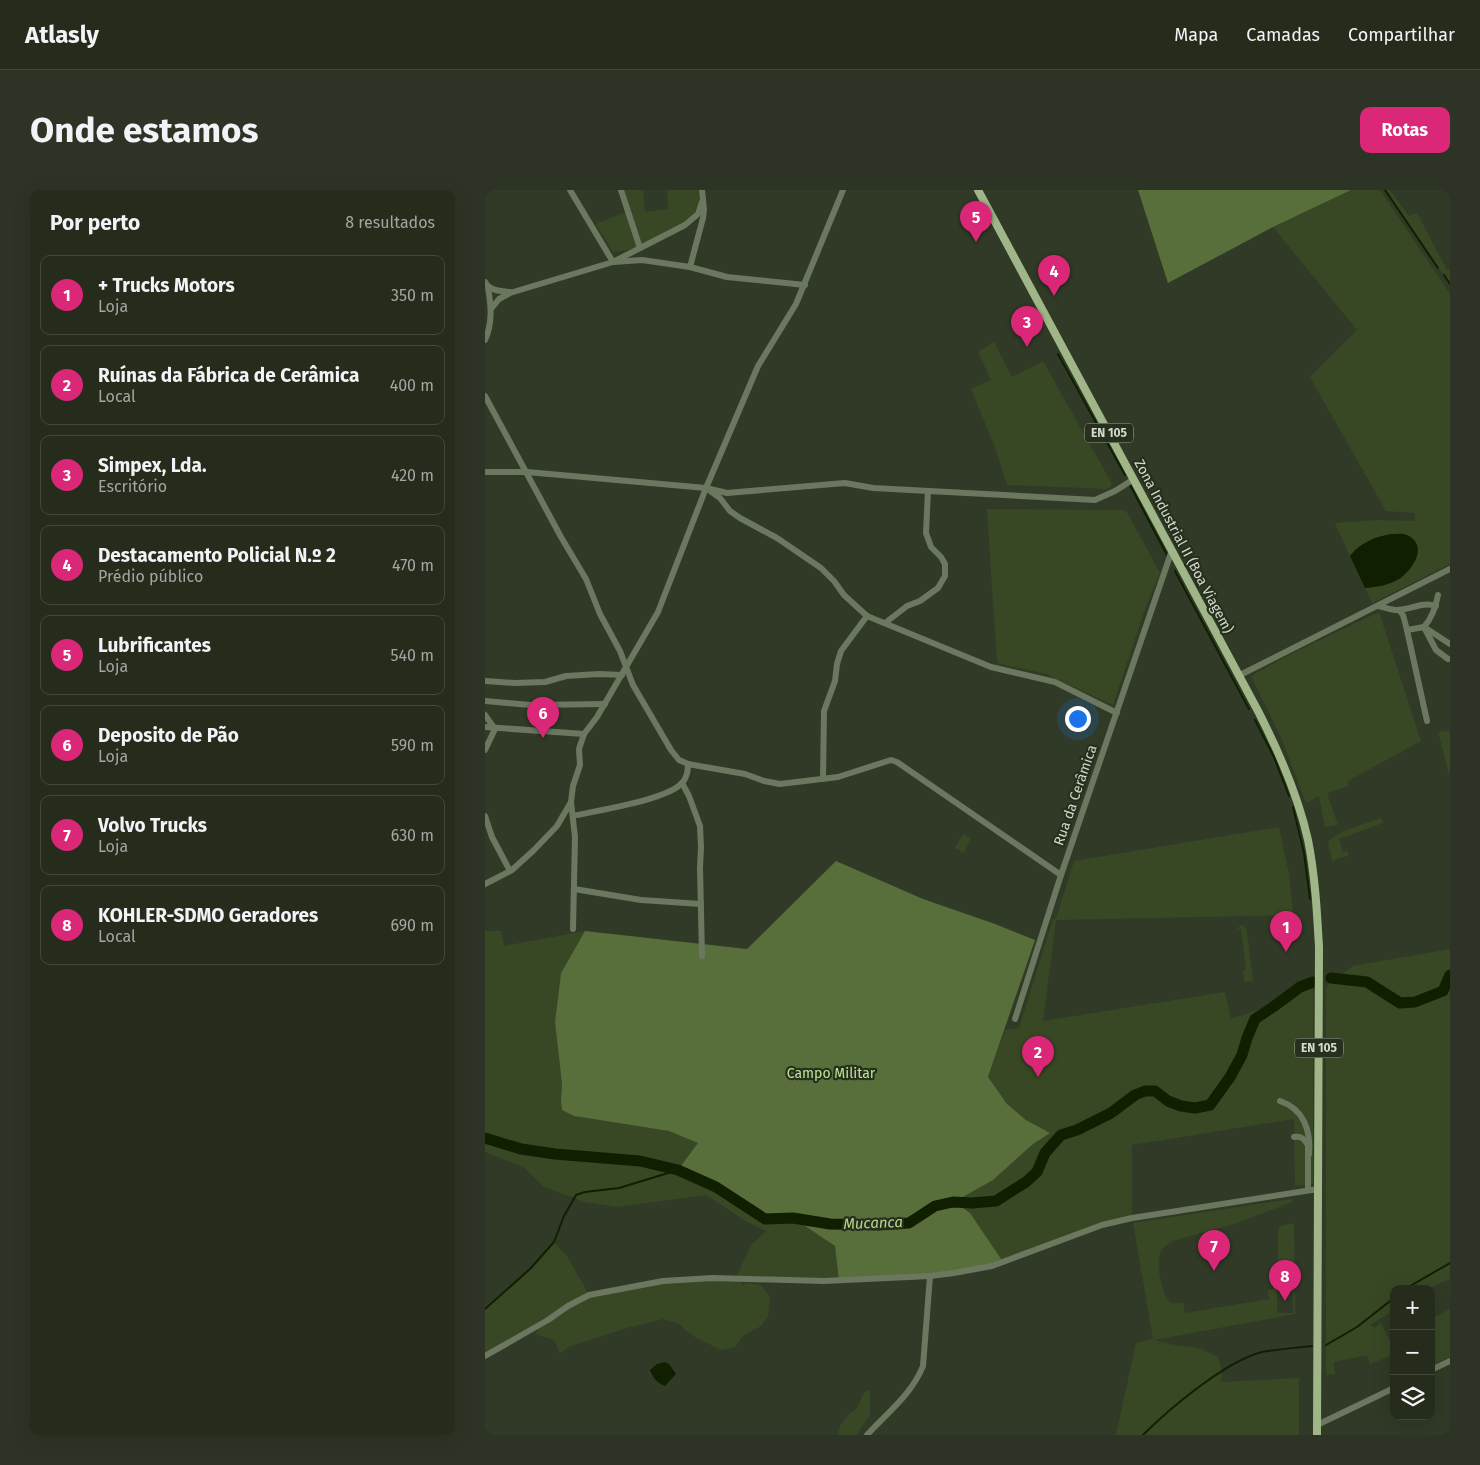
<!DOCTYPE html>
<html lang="pt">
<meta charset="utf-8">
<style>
:root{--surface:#252c1c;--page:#2d3425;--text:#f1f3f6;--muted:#a3a7a3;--line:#42483b;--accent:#db2777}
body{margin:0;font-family:"Fira Sans",sans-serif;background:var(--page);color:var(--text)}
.controls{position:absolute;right:15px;bottom:15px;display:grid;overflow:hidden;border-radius:10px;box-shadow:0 5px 20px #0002}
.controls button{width:45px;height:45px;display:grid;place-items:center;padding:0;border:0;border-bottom:1px solid var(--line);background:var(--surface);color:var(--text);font:25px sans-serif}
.you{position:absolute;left:592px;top:528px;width:18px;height:18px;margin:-12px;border:4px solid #fff;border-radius:50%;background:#1a73e8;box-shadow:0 0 0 8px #1a73e833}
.badge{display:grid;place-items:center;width:32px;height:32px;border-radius:50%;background:var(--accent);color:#fff;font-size:16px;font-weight:700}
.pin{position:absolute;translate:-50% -41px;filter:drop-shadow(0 1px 2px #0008)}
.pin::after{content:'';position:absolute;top:26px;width:18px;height:15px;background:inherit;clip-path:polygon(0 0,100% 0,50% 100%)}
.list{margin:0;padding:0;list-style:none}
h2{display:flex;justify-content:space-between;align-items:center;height:65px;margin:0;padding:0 20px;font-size:21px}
h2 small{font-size:16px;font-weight:400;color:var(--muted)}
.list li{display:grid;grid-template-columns:32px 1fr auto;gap:15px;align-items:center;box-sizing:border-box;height:80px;margin:0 10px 10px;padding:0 10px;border:1px solid var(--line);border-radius:10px}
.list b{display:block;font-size:19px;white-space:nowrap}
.list p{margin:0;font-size:16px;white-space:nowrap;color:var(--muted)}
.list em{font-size:16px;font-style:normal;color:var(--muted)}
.icon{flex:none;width:28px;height:28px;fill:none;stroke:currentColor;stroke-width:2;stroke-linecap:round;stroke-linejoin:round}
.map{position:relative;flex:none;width:965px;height:1245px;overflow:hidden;border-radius:10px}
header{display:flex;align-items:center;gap:30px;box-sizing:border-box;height:70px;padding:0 25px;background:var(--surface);border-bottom:1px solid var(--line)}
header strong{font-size:24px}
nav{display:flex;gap:28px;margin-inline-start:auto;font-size:18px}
.intro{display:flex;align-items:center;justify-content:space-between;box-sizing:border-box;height:120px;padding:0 30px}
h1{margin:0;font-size:35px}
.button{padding:12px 22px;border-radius:10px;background:var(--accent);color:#fff;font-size:18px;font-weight:700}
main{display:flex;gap:30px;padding:0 30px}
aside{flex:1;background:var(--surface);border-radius:10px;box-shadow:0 5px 20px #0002}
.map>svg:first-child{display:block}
.green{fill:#384825}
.forest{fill:#586f3c}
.water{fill:#101f00}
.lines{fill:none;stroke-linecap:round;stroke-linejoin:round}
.stream{stroke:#101f00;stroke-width:2}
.river{stroke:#101f00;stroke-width:11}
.minor{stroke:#6c7760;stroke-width:6}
.major{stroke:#a0b688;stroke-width:8}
.labels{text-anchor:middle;stroke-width:4.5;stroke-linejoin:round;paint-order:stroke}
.shield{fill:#27301d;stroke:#9fa698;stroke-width:1}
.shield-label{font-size:12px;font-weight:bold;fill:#d3d9cd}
.street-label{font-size:14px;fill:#d3d9cd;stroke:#27301d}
.park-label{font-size:14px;fill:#bee395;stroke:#27301d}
.water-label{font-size:15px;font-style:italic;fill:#b5da8c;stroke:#27301d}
</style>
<header>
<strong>Atlasly</strong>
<nav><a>Mapa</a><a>Camadas</a><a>Compartilhar</a></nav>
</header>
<div class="intro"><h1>Onde estamos</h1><a class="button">Rotas</a></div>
<main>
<aside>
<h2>Por perto<small>8 resultados</small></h2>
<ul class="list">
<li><span class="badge">1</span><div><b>+ Trucks Motors</b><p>Loja</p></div><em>350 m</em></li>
<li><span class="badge">2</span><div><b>Ruínas da Fábrica de Cerâmica</b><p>Local</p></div><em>400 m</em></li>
<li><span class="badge">3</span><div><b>Simpex, Lda.</b><p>Escritório</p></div><em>420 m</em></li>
<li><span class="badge">4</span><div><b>Destacamento Policial N.º 2</b><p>Prédio público</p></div><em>470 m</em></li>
<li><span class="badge">5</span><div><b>Lubrificantes</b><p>Loja</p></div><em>540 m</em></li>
<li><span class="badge">6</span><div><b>Deposito de Pão</b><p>Loja</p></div><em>590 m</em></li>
<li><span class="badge">7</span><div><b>Volvo Trucks</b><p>Loja</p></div><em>630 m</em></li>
<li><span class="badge">8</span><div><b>KOHLER-SDMO Geradores</b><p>Local</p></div><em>690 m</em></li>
</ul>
</aside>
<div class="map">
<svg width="965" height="1245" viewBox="0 0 965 1245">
<rect width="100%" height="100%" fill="#313a26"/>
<g class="green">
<path d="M136,0H158L160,22L183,19L182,0H214C214,7 214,14 211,20C205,32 175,47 162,54L155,58L128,62L111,34L143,21Z"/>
<path d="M866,0H895L965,104V374L887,413L880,398C905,397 920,388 932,367L870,359L865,366L850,333L892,330L929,331L930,323L901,321L825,187L872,140L788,37Z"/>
<path d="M900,0H905L924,26L932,23L962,80L965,79V94Z"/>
<path d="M509,152L527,187L558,171L627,294L626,297L622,299L522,295L511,260L486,199L506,190L493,162Z"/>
<path d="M502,319L639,320L643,324L675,383L661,416L628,515L561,484L512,473Z"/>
<path d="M894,422L936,551L863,591V596L842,603L853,635L840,637L834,606L821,613L798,552L766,486L804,465Z"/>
<path d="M965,541V587L953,542Z"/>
<path d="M896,628L898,633L854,649L858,662L862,661L864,665L847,671L843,652C853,640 881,634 896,628Z"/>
<path d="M794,637L804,684L808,723L806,725L571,730L558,831L740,802L746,829L790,814L805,797L817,791L828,788V994L810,996L809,929L647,955V1028L518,1072L468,1012L508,990L548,954L565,943L541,930L522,914L503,888L520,840L534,838L568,729H571L589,671Z"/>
<path d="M478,644L486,648L479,663L470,658Z"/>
<path d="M756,735L761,738L762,742L768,791L761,792L759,790L758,781L761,780L756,739H752Z"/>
<path d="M0,741H16L19,756L100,741L76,783L70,832L77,894L76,911L77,920L89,926L184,941L214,953L193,980L231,997L280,1029L308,1028L350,1056L354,1091L258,1089L256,1096L262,1093L276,1095L285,1107L283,1126L276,1136L258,1146L250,1157L236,1160L210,1147L200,1140L195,1134L178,1129L142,1138L86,1156L75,1163L69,1150L50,1144L61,1131L0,1166V1119L45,1079L69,1052L82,1066L104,1105L178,1091L250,1089L267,1054L281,1041L259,1030L221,1005L132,1017L100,1012L59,997L38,977L0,962Z"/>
<path d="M965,759V1089L942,1099H909V1120L885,1135L890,1138L896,1132L904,1150L909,1148V1157L903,1167L885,1174L882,1165L849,1172L850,1184L841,1185V799L846,788L856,785L868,776Z"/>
<path d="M807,1009V1012L752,1033L688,1051C683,1054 679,1056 676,1061C670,1072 676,1104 686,1113H698L700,1123L784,1109L783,1100L792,1098V1123H808V1080H793V1040L795,1036L809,1033L810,1124L669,1150L684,1154L714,1158L733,1167L737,1180L736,1192L814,1188V1245H631L651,1153L668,1149L648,1033Z"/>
<path d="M965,1119V1167L946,1176V1129Z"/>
<path d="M384,1200L385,1202V1225L371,1245H353L355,1236L364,1224L371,1219L380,1201Z"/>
</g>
<g class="forest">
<path d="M653,0H866L788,37L683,93Z"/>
<path d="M351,671L438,709L510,734L550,750L503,887L522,914L541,930L565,943L548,954L508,990L469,1012L485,1023L518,1072L469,1083L354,1091L350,1056L308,1028L280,1029L231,997L193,980L213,953L184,941L89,926L77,920L76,911L77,894L70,832L76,783L100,741L262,759Z"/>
</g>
<g class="water">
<path d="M906,344C911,344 918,343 922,345C944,355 928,380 914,389C904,395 892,397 880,398L865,366C876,352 890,347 906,344Z"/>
<path d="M180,1172L184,1174L191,1184L180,1196C172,1193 168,1188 165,1180L172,1174Z"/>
</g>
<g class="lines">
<g class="stream">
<path d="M900,0L953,78"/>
<path d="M959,85L965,94"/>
<path d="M573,164L640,285"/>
<path d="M645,295L682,365"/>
<path d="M690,381L764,519"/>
<path d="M770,530L789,567L804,606"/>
<path d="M808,617L819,663L825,709"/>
<path d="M920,1099L965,1073"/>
<path d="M0,1119L45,1079L69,1052L79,1026L91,1005L100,1002L134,998L193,980"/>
<path d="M841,1155L872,1137L909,1108"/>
<path d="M658,1245C685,1218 741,1171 777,1162C793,1159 811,1158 827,1156"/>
</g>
<g class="river">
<path d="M846,788L882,792L915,813L930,812L958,801L965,785"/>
<path d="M0,948L36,959L70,964L155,971L193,980L231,997L280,1029L308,1028L345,1034L394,1035L424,1033L450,1016L468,1012L487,1013L511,1011L541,992L552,982L560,963L576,945L592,940L626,923L650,905L660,901H670L683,911L696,916L710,918L725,915L745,887L757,865L762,848L770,829L788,817L815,797L828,792"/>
</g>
<g class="minor">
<path d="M85,0L128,72L200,35L213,24L218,9"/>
<path d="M136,0L155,58"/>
<path d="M205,77L218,28L219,20L217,0"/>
<path d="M0,92C5,101 15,101 25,102"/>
<path d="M6,119L14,109L25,103L128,72L157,70L205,77L242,87L320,95"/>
<path d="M0,150C8,133 6,115 3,97"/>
<path d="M0,206L76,347L101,389L115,424L135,461L148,495L186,560L194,570L203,574L260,584L279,591L295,594L353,587L406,570L412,572L576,685"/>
<path d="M0,282H42L221,298L242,303L360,293L388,298L610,310L630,301L649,289"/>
<path d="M224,300L235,308L245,321L255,328L292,348L336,378L349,391L359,405L382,426L506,477L570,492L632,523"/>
<path d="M953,405C951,416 947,428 939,437L951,460L963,469"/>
<path d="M893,416C899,417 906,420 912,420C926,420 937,411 951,416"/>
<path d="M914,420L918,425L922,440"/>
<path d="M400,433L422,416L435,411L453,398L460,386V374L456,367L446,357L441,343L443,301"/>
<path d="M755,485L965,379"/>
<path d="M0,491L30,493L60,492L81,486L114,484L137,485"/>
<path d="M0,511L45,515L120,514"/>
<path d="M0,525L10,539L0,560"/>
<path d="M942,531L922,440L939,437L965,454"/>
<path d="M0,537L99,544"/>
<path d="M338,589L339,521L350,491L352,474L356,461L382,426"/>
<path d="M197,593L204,606L215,636L216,657L215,678L217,766"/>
<path d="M86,612L90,647L88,739"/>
<path d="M0,626L7,647L25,681"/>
<path d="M88,626C113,620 182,610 197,593C202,588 203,581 203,574"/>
<path d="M0,694L27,680L49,660L72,636L86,612L88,596L95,575L94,559L99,544L112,527L173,422L221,298L273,176L311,114L358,0"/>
<path d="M89,699L156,710L216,714"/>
<path d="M530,829L576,685L687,360"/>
<path d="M795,911C819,919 826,941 824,964"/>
<path d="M809,947C817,946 819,949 823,955V1000"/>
<path d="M0,1166L63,1130L83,1116L104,1105L178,1091L227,1088L339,1091L445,1086L469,1083L507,1076L617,1035L647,1028L833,999"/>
<path d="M946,1180L965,1171"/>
<path d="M832,1235L909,1198"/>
<path d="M382,1245C402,1223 427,1204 438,1176L445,1086"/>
</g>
<path class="major" d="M493,0L773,521C794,562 813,605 823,650C830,685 832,721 834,757L832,1245"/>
</g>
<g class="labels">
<g class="shield">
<rect x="600" y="233.5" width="48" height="19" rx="4"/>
<rect x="810" y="848.5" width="48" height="19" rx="4"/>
</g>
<g class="shield-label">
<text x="624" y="247">EN 105</text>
<text x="834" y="862">EN 105</text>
</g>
<g class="street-label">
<text transform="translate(699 356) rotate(62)" y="5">Zona Industrial II (Boa Viagem)</text>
<text transform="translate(590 605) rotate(-71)" y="5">Rua da Cerâmica</text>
</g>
<g class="park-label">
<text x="346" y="888">Campo Militar</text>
</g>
<g class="water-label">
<text transform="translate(388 1033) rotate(-2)" y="5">Mucanca</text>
</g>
</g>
</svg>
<div class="controls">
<button>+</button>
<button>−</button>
<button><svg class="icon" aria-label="layers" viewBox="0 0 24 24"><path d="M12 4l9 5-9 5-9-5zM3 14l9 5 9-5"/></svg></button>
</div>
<div class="you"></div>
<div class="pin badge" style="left:801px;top:762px">1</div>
<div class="pin badge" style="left:553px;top:887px">2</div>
<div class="pin badge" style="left:542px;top:157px">3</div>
<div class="pin badge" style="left:569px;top:106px">4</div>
<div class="pin badge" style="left:491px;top:52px">5</div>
<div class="pin badge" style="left:58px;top:548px">6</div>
<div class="pin badge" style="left:729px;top:1081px">7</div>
<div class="pin badge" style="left:800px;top:1111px">8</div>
</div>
</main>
